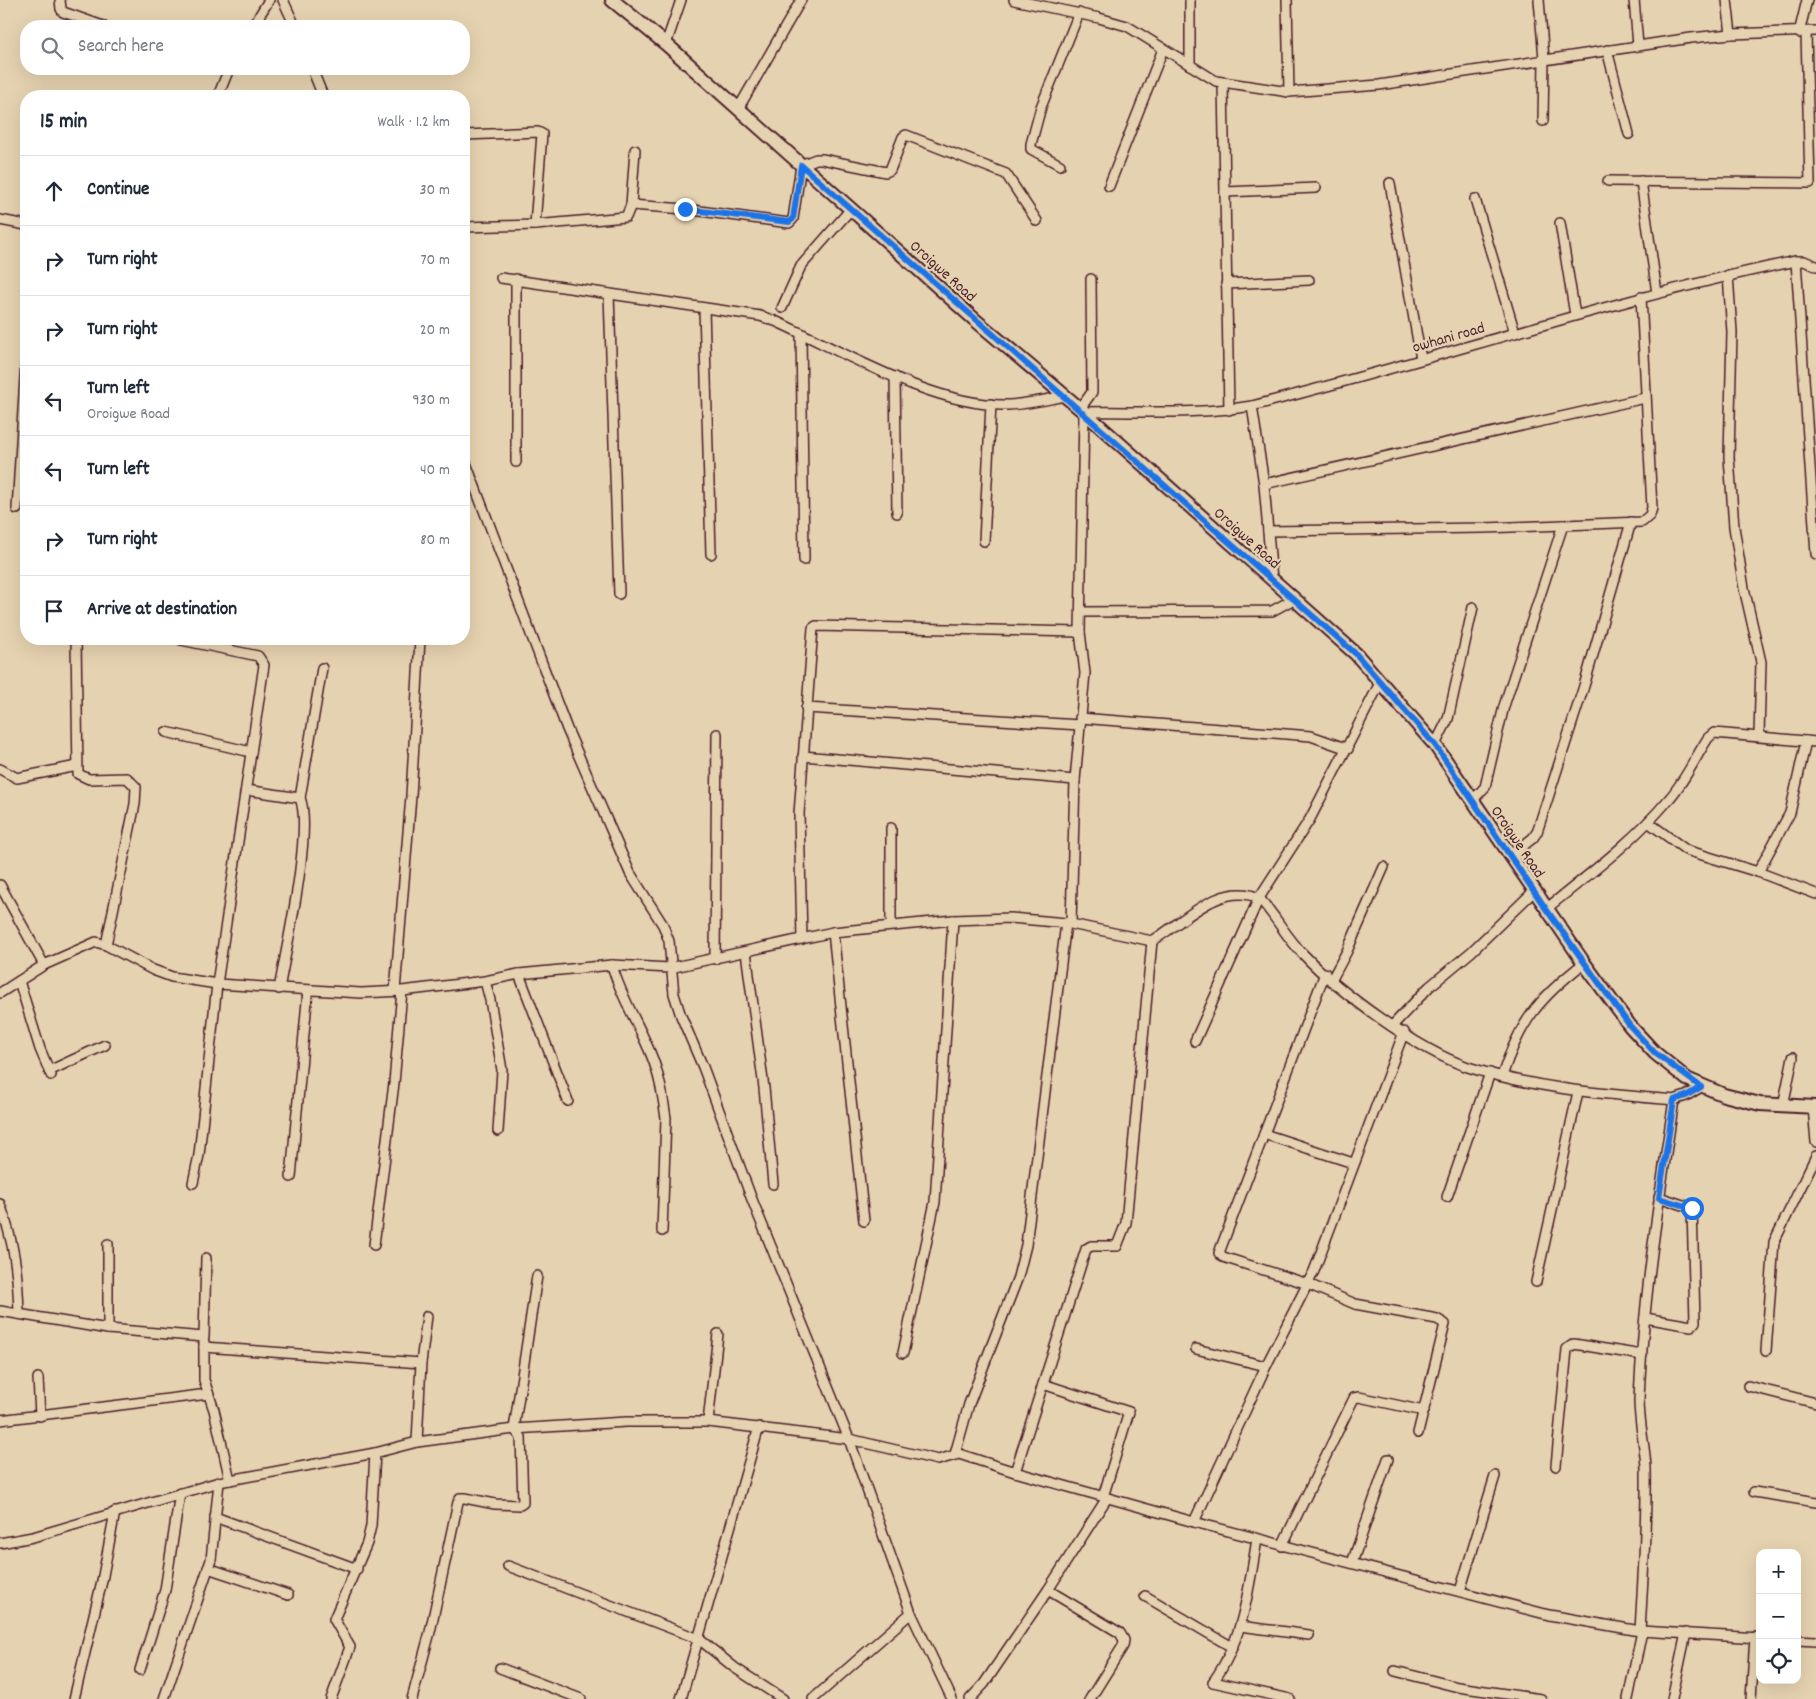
<!DOCTYPE html>
<meta charset="utf-8">
<style>
:root{--surface:#fff;--page:#f6f6f7;--text:#1f2937;--muted:#747a83;--line:#e0e1e3}
body{margin:0;font-family:Dekko,sans-serif;background:var(--page);color:var(--text)}
.controls{position:absolute;right:15px;bottom:15px;display:grid;overflow:hidden;border-radius:10px;box-shadow:0 5px 20px #0002}
.controls button{width:45px;height:45px;display:grid;place-items:center;padding:0;border:0;border-bottom:1px solid var(--line);background:var(--surface);color:var(--text);font:25px sans-serif}
.stop{position:absolute;width:15px;height:15px;margin:-11px;border:4px solid #1a73e8;border-radius:50%;background:#fff}
.stop.end{background:#1a73e8;border-color:#fff;box-shadow:0 1px 5px #0008}
.list{margin:0;padding:0;list-style:none}
h2{display:flex;justify-content:space-between;align-items:center;height:65px;margin:0;padding:0 20px;font-size:21px}
h2 small{font-size:16px;font-weight:400;color:var(--muted)}
.list li{display:grid;grid-template-columns:32px 1fr auto;gap:15px;align-items:center;box-sizing:border-box;height:70px;padding:0 20px;border-top:1px solid var(--line)}
.list b{display:block;font-size:19px;white-space:nowrap}
.list p{margin:0;font-size:16px;white-space:nowrap;color:var(--muted)}
.list em{font-size:16px;font-style:normal;color:var(--muted)}
.icon{flex:none;width:28px;height:28px;fill:none;stroke:currentColor;stroke-width:2;stroke-linecap:round;stroke-linejoin:round}
.map{position:relative;flex:none;width:1816px;height:1699px;overflow:hidden}
.search{position:absolute;background:var(--surface);box-shadow:0 5px 20px #0002;left:20px;top:20px;width:450px;height:55px;display:flex;align-items:center;gap:12px;box-sizing:border-box;padding:0 18px;border-radius:20px;color:var(--muted);font-size:19px}
.panel{position:absolute;background:var(--surface);box-shadow:0 5px 20px #0002;left:20px;top:90px;width:450px;height:555px;border-radius:20px}
.map>svg:first-child{display:block}
.lines{fill:none;stroke-linecap:round;stroke-linejoin:round}
.street-casing{stroke:#4a1f2b;stroke-width:12}
.secondary-casing{stroke:#4a1f2b;stroke-width:16}
.street{stroke:#e5d2b0;stroke-width:9}
.secondary{stroke:#e5d2b0;stroke-width:12}
.route{stroke:#1a73e8;stroke-width:6}
.labels{text-anchor:middle;stroke-width:4.5;stroke-linejoin:round;paint-order:stroke}
.street-label{font-size:16px;fill:#4a1f2b;stroke:#e5d2b0}
</style>
<div class="map">
<svg width="1816" height="1699" viewBox="0 0 1816 1699">
<rect width="100%" height="100%" fill="#e5d2b0"/>
<filter id="ink" filterUnits="userSpaceOnUse"><feTurbulence type="fractalNoise" baseFrequency=".02" numOctaves="2"/><feDisplacementMap in="SourceGraphic" scale="10" xChannelSelector="R" yChannelSelector="G"/><feConvolveMatrix kernelMatrix="1 2 1 2 8 2 1 2 1" color-interpolation-filters="sRGB"/></filter>
<g filter="url(#ink)">
<g class="lines">
<defs>
<g id="street">
<path d="M60,0L61,9L63,12L103,26"/>
<path d="M283,0L295,26"/>
<path d="M1014,0L1099,18L1127,26L1216,81L1289,92L1379,85L1691,38L1731,34L1816,31"/>
<path d="M1287,0L1289,92"/>
<path d="M1539,0L1544,59L1543,121"/>
<path d="M1634,0L1638,45"/>
<path d="M1727,0L1731,34"/>
<path d="M253,26L269,0"/>
<path d="M1799,33L1807,0"/>
<path d="M666,44L681,0"/>
<path d="M1607,50L1629,134"/>
<path d="M1190,65V0"/>
<path d="M312,69L323,96"/>
<path d="M1223,83L1229,410"/>
<path d="M218,96L229,69"/>
<path d="M738,109L801,0"/>
<path d="M464,135L538,132L542,134L535,225"/>
<path d="M1060,165L1031,149V144L1041,107L1079,13"/>
<path d="M1608,181L1810,183L1806,33"/>
<path d="M1641,181L1657,293"/>
<path d="M1390,183L1421,359"/>
<path d="M1109,186L1163,49"/>
<path d="M1225,192L1316,188"/>
<path d="M1475,199L1515,333"/>
<path d="M631,205L635,150"/>
<path d="M0,220L26,225"/>
<path d="M1560,223L1575,315"/>
<path d="M464,227L535,225L626,217L631,205L685,209L789,223L793,219L801,165L816,159H822L886,172L890,170L903,137L906,135L1006,174L1037,221"/>
<path d="M1796,261L1816,554"/>
<path d="M1728,275L1732,332L1729,457L1734,527L1744,588L1761,662L1759,735"/>
<path d="M501,278L760,316L775,321C842,351 931,405 1004,405C1025,405 1045,400 1065,396"/>
<path d="M1226,284L1309,280"/>
<path d="M609,294L619,594"/>
<path d="M704,308L711,554"/>
<path d="M782,308L801,266L851,209"/>
<path d="M801,333L804,560"/>
<path d="M895,377L897,513"/>
<path d="M1252,406L1264,484L1272,580"/>
<path d="M1080,409L1092,392L1091,279"/>
<path d="M464,458L567,729L630,873L663,925L669,941L674,994L681,1016L703,1067L751,1197L849,1439L911,1613L952,1699"/>
<path d="M516,462V279"/>
<path d="M1264,484L1645,398"/>
<path d="M17,509L26,360"/>
<path d="M1268,531L1484,528L1642,522L1650,515L1652,508L1641,297"/>
<path d="M984,541L991,404"/>
<path d="M1081,612L1272,611L1294,599"/>
<path d="M76,639L78,774L89,779L127,778L136,787L135,804L106,945"/>
<path d="M181,640L258,656L264,665L217,984L199,1155L193,1183"/>
<path d="M806,708L1080,725"/>
<path d="M1080,718L1311,736L1348,749"/>
<path d="M166,732L251,752"/>
<path d="M1435,745L1448,719L1473,607"/>
<path d="M803,756L1075,780"/>
<path d="M0,769L17,778L77,766"/>
<path d="M246,790L300,798C313,830 286,950 279,989"/>
<path d="M300,798L322,668"/>
<path d="M1473,800L1485,787L1504,706L1563,525"/>
<path d="M1648,822L1686,850L1758,872L1816,894"/>
<path d="M891,828V925"/>
<path d="M1510,856L1533,838L1537,832L1584,686L1631,522"/>
<path d="M1758,872L1790,813L1806,741"/>
<path d="M0,885L44,965"/>
<path d="M1546,909C1588,875 1634,841 1669,799C1685,781 1695,758 1708,738L1714,733L1816,742"/>
<path d="M1071,923L1075,780L1085,673L1080,632L1084,412C1140,411 1196,415 1252,406C1434,360 1612,299 1796,261H1804L1816,266"/>
<path d="M833,932L864,1221"/>
<path d="M802,939L799,814L813,628L816,626L1080,632"/>
<path d="M746,952L764,1088L773,1184"/>
<path d="M715,959L717,734"/>
<path d="M612,965C621,998 640,1026 652,1057C660,1077 663,1098 666,1118L662,1231"/>
<path d="M1325,973L1219,1253L1223,1257L1308,1284L1355,1304L1437,1319L1445,1324L1418,1433"/>
<path d="M519,974L568,1101"/>
<path d="M1332,979L1347,951L1384,867"/>
<path d="M19,981L40,1049L51,1075"/>
<path d="M485,981L490,1000L502,1070L498,1131"/>
<path d="M395,991L411,796L420,639"/>
<path d="M0,993L44,965L96,942L106,945L153,970L172,977L217,984L361,993L402,991L485,981L519,974L612,965L670,968L833,932L953,920L1011,918L1066,923L1152,941C1183,923 1219,881 1259,898C1275,915 1286,937 1303,954C1340,993 1418,1050 1468,1067C1535,1089 1604,1094 1674,1100L1686,1096L1701,1087"/>
<path d="M1393,1025L1429,987L1471,952L1534,891"/>
<path d="M1195,1041L1259,898L1310,819L1381,681"/>
<path d="M49,1071L105,1045"/>
<path d="M1502,1076C1520,1021 1539,998 1584,963"/>
<path d="M1783,1106L1793,1057"/>
<path d="M1813,1107L1816,1142"/>
<path d="M1264,1134L1353,1163"/>
<path d="M291,1177L308,990"/>
<path d="M1447,1197L1490,1073"/>
<path d="M0,1204C14,1242 18,1273 19,1314"/>
<path d="M374,1245L394,1083L402,991"/>
<path d="M1536,1282L1578,1092"/>
<path d="M0,1311L108,1329L204,1337L206,1258"/>
<path d="M1645,1318L1691,1326L1695,1322L1692,1208L1659,1197"/>
<path d="M108,1329V1244"/>
<path d="M204,1342V1380L214,1410L230,1480"/>
<path d="M204,1347L421,1363"/>
<path d="M1196,1349L1266,1366"/>
<path d="M1766,1351L1774,1242L1816,1156"/>
<path d="M903,1353L935,1202L953,920"/>
<path d="M38,1378L40,1416"/>
<path d="M1043,1384L1129,1412L1103,1497"/>
<path d="M1748,1386L1816,1403"/>
<path d="M0,1420L208,1394"/>
<path d="M708,1422L718,1334"/>
<path d="M417,1442L421,1363L427,1316"/>
<path d="M955,1454L969,1404L1018,1277L1026,1245L1066,923"/>
<path d="M1556,1466L1567,1349L1574,1344L1642,1355"/>
<path d="M1015,1472L1086,1249L1091,1246H1117L1126,1223L1152,941"/>
<path d="M1754,1492L1816,1502"/>
<path d="M215,1517L357,1569"/>
<path d="M1194,1522L1266,1366L1314,1271L1404,1032"/>
<path d="M1257,1539C1249,1588 1243,1641 1213,1682L1290,1699"/>
<path d="M0,1543L33,1537L219,1482L375,1453L417,1442L514,1429L626,1422H708L849,1439L938,1460L959,1454L1015,1472L1194,1522L1549,1615L1640,1631L1760,1638"/>
<path d="M1282,1546L1354,1398L1359,1397L1424,1411"/>
<path d="M1352,1563L1388,1459"/>
<path d="M508,1566L699,1639L735,1668L783,1699"/>
<path d="M208,1568L288,1595"/>
<path d="M1048,1590L1120,1633L1124,1640L1123,1646L1090,1699"/>
<path d="M1460,1591L1495,1476"/>
<path d="M1145,1596L1232,1647"/>
<path d="M1240,1626L1309,1635"/>
<path d="M1640,1631C1643,1576 1647,1523 1646,1468C1645,1446 1639,1423 1639,1400C1643,1300 1659,1199 1674,1100"/>
<path d="M1797,1640L1816,1641"/>
<path d="M500,1668L581,1699"/>
<path d="M140,1670L165,1590L180,1493"/>
<path d="M1395,1671L1458,1687L1541,1699"/>
<path d="M74,1699L102,1581L115,1512"/>
<path d="M164,1699L211,1560L219,1482"/>
<path d="M331,1699L350,1647L334,1619L367,1543L371,1526L375,1453"/>
<path d="M412,1699L430,1632L458,1502L460,1498H465L495,1504L520,1505L523,1503L521,1437L514,1429L537,1276"/>
<path d="M681,1699L759,1427"/>
<path d="M813,1699L911,1613"/>
<path d="M970,1699L984,1684L1048,1590L1107,1498"/>
<path d="M1628,1699L1642,1631"/>
<path d="M1672,1699L1686,1633"/>
<path d="M1751,1699L1755,1637"/>
</g>
<path id="secondary" d="M612,0L666,44L974,319L1084,412L1356,654L1435,745L1584,963L1630,1026L1655,1053L1687,1079L1724,1095L1760,1104L1816,1107"/>
</defs>
<use href="#street" class="street-casing"/>
<use href="#secondary" class="secondary-casing"/>
<use href="#street" class="street"/>
<use href="#secondary" class="secondary"/>
</g>
</g>
<g class="lines" filter="url(#ink)">
<path class="route" d="M685,209L789,222L793,219L801,165L1356,654L1435,745L1546,909L1630,1026L1655,1053L1701,1087L1686,1096L1674,1100L1659,1198L1692,1208"/>
</g>
<g class="labels">
<g class="street-label">
<text transform="translate(944 270) rotate(42)" y="6">Oroigwe Road</text>
<text transform="translate(1448 336) rotate(-16)" y="6">owhani road</text>
<text transform="translate(1248 537) rotate(42)" y="6">Oroigwe Road</text>
<text transform="translate(1519 841) rotate(56)" y="6">Oroigwe Road</text>
</g>
</g>
</svg>
<div class="controls">
<button>+</button>
<button>−</button>
<button><svg class="icon" aria-label="locate" viewBox="0 0 24 24"><circle cx="12" cy="12" r="6"/><path d="M12 2v4M12 18v4M2 12h4M18 12h4"/></svg></button>
</div>
<div class="stop" style="left:1692px;top:1208px"></div>
<div class="stop end" style="left:685px;top:209px"></div>
<div class="search"><svg class="icon" aria-label="search" viewBox="0 0 24 24"><circle cx="10" cy="10" r="6"/><path d="M15 15l6 6"/></svg>Search here</div>
<section class="panel">
<h2>15 min<small>Walk · 1.2 km</small></h2>
<ul class="list">
<li><svg class="icon" aria-label="ahead" viewBox="0 0 24 24"><path d="M12 20V5M6 11l6-6 6 6"/></svg><div><b>Continue</b></div><em>30 m</em></li>
<li><svg class="icon" aria-label="right" viewBox="0 0 24 24"><path d="M7 20v-9h11M14 6l5 5-5 5"/></svg><div><b>Turn right</b></div><em>70 m</em></li>
<li><svg class="icon" aria-label="right" viewBox="0 0 24 24"><path d="M7 20v-9h11M14 6l5 5-5 5"/></svg><div><b>Turn right</b></div><em>20 m</em></li>
<li><svg class="icon" aria-label="left" viewBox="0 0 24 24"><path d="M17 20v-9H6M10 6l-5 5 5 5"/></svg><div><b>Turn left</b><p>Oroigwe Road</p></div><em>930 m</em></li>
<li><svg class="icon" aria-label="left" viewBox="0 0 24 24"><path d="M17 20v-9H6M10 6l-5 5 5 5"/></svg><div><b>Turn left</b></div><em>40 m</em></li>
<li><svg class="icon" aria-label="right" viewBox="0 0 24 24"><path d="M7 20v-9h11M14 6l5 5-5 5"/></svg><div><b>Turn right</b></div><em>80 m</em></li>
<li><svg class="icon" aria-label="arrive" viewBox="0 0 24 24"><path d="M6 21V4h12l-3 4 3 4H6"/></svg><div><b>Arrive at destination</b></div></li>
</ul>
</section>
</div>
